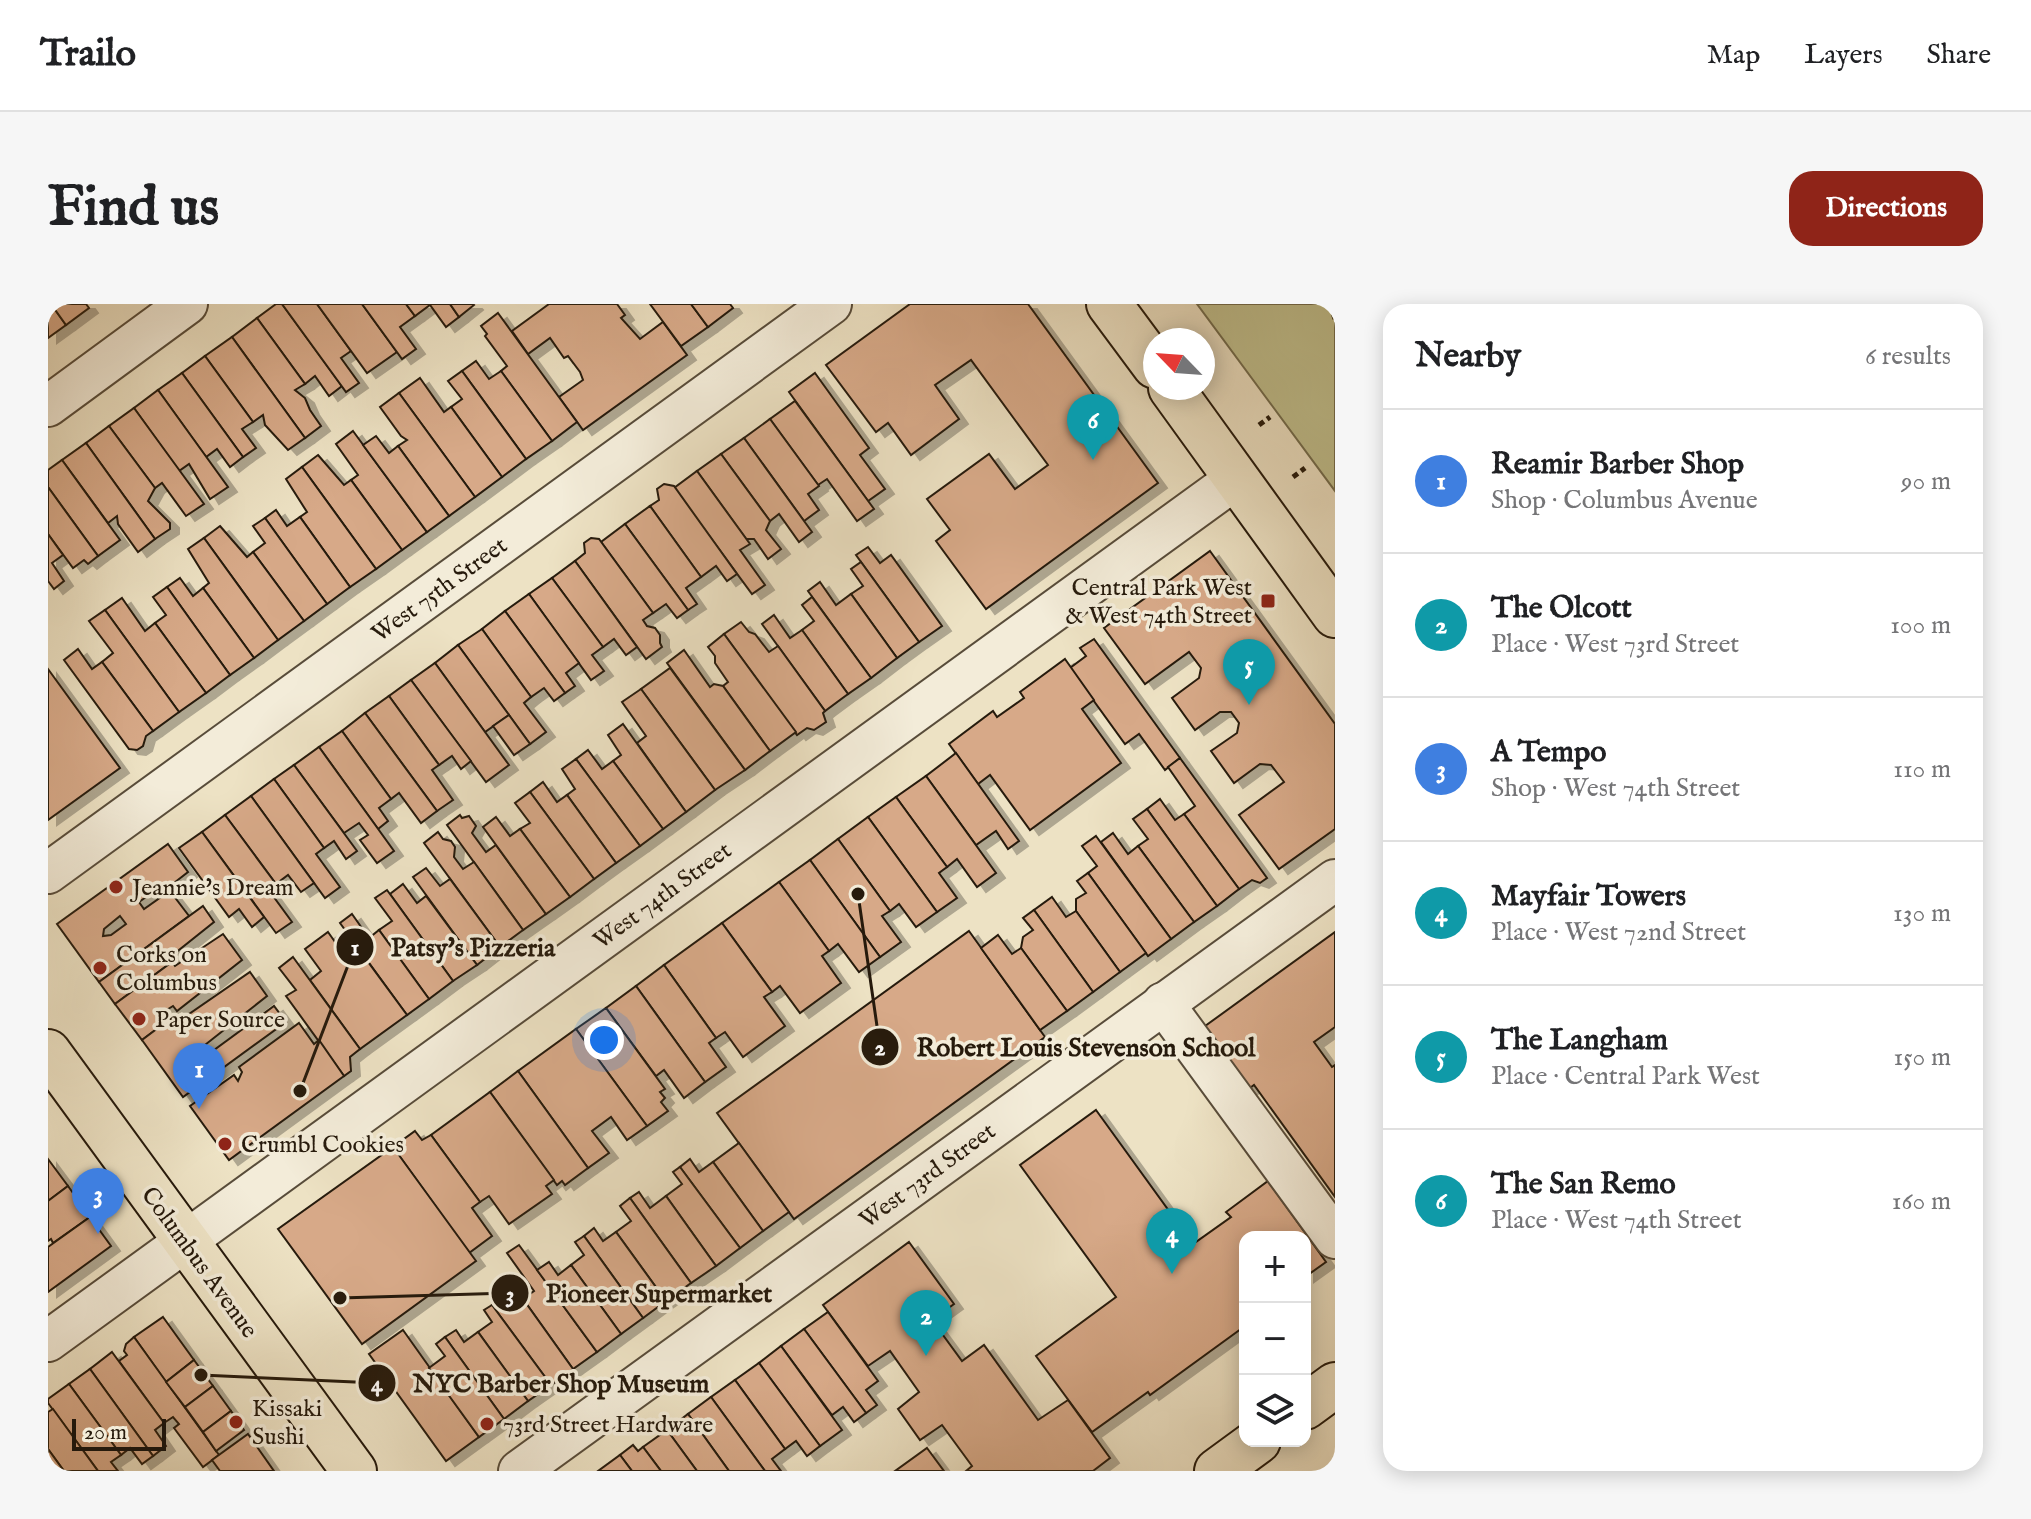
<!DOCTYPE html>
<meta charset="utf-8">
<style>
:root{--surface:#fff;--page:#f6f6f6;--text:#202124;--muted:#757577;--line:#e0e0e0;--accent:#8f2418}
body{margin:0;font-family:"IM FELL English",serif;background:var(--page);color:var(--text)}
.controls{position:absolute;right:24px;bottom:24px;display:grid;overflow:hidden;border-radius:16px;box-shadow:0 4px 20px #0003}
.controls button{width:72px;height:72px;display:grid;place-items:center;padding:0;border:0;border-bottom:2px solid var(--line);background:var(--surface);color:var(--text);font:40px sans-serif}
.compass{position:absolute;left:1095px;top:24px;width:72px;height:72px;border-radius:50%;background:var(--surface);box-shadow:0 4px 20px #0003;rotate:295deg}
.scale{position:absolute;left:24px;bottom:20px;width:94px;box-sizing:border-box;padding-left:8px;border:4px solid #261a0c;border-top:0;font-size:22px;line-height:28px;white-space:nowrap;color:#261a0c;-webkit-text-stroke:6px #f3ecd9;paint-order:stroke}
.you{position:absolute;left:556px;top:736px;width:28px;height:28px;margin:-20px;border:6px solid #fff;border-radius:50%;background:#1a73e8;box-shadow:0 0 0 12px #1a73e833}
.badge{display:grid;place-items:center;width:52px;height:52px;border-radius:50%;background:var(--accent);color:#fff;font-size:26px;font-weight:700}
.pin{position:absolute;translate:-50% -66px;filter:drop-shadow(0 2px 4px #0008)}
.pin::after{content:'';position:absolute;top:42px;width:28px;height:24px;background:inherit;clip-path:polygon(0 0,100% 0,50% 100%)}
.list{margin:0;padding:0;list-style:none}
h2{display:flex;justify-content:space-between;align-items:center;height:104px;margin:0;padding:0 32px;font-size:34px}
h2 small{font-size:26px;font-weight:400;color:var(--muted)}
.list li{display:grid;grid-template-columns:52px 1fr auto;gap:24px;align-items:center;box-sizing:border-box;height:144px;padding:0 32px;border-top:2px solid var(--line)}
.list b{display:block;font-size:30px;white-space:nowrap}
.list p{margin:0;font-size:26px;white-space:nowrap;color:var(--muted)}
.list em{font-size:26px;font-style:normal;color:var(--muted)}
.icon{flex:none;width:44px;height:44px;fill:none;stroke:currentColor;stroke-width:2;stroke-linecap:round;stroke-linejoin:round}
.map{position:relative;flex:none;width:1287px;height:1167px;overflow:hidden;border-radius:24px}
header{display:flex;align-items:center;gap:48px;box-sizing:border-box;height:112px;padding:0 40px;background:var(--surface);border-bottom:2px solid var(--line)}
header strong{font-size:38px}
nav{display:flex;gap:44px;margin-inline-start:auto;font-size:28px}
.intro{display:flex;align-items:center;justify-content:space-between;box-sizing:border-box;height:192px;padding:0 48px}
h1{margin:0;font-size:56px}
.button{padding:20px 36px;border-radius:24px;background:var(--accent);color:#fff;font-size:28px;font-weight:700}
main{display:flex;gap:48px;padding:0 48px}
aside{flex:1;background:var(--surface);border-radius:24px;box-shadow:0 4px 20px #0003}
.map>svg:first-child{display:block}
.green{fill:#c0c08f;stroke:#736d4e;stroke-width:2}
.building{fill:#d7a988;stroke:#261a0c;stroke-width:2;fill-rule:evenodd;filter:url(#shadow)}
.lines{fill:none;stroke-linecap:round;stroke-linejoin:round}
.minor-casing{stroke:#584c3a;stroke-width:44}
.major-casing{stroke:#261a0c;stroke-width:48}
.path{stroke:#261a0c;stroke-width:5;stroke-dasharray:6 4;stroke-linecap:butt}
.minor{stroke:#f3ecd9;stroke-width:40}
.major{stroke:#ede2c4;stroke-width:44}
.poi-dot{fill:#8f2418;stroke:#f3ecd9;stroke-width:3}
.labels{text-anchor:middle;stroke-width:7;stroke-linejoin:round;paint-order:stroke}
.poi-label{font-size:24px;fill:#261a0c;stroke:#f3ecd9;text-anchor:start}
.street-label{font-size:24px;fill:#261a0c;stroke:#f3ecd9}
.leader{fill:none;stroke:#261a0c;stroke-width:3}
.callout-dot{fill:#261a0c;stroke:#f3ecd9;stroke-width:3}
.mark-label{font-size:24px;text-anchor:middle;font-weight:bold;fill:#fff}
.callout-label{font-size:26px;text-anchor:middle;font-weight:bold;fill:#261a0c;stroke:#f3ecd9;stroke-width:7;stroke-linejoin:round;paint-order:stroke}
</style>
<header>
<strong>Trailo</strong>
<nav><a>Map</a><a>Layers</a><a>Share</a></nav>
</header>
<div class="intro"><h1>Find us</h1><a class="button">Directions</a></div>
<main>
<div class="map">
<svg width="1287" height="1167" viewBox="0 0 1287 1167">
<defs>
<filter id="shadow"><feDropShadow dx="9" dy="5" stdDeviation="0" flood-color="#0004"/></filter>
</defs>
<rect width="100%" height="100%" fill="#ede2c4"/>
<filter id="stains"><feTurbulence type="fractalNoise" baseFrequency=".0025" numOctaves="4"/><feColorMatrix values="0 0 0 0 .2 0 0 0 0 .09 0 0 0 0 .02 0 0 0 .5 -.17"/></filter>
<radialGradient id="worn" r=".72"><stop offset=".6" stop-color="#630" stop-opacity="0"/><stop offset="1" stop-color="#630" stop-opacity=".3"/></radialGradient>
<path class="green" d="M1149,0H1287V187Z"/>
<g class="building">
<path d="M0,0H3L18,21L0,34Z"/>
<path d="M3,0H38L41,4L18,21Z"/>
<path d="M228,0H234L294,82L281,92L267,72L257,80L209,14Z"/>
<path d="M234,0H269L303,47L293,54L311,79L298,88Z"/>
<path d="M269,0H314L349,48L319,69Z"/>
<path d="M314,0H358L367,12L352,23L368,45L354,55Z"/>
<path d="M358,0H402L411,13L398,23L382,1L367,12Z"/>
<path d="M402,0H425L426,1L411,13Z"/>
<path d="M501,0H569L577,11L573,14L592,35L615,18L639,51L535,126L511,93L535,76L532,68L520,52L516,54L502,34L480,50L464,27Z"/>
<path d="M602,0H643L660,23L633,42Z"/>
<path d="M643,0H682L685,4L660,23Z"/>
<path d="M862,0H980L1110,179L938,305L888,237L902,226L879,195L941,150L967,185L1000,161L923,56L887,81L911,115L863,151L840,119L828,128L778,61Z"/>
<path d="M450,9L529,118L504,137L453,67L459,62L437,32L439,30L433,22Z"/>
<path d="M209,14L257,80L247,86L257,94L262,106L273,122L257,134L184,33Z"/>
<path d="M184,33L257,134L240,146L217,121L215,111L205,118L157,52Z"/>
<path d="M157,52L205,118L194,125L208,144L195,153L134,69Z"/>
<path d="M428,57L441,75L453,67L504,137L478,155L414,67Z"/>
<path d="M414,67L478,155L454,173L403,103L414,95L400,77Z"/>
<path d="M134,69L195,153L182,163L169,145L158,153L110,86Z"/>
<path d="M767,69L821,144L812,151L837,185L820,197L741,88Z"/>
<path d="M372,74L396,108L403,103L454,173L427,193L351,89Z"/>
<path d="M110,86L180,183L162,195L141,160L131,167L86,104Z"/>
<path d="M351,89L427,193L401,212L350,142L359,136L353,132L332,103Z"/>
<path d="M747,97L826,205L809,217L779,175L770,181L722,115Z"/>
<path d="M86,104L156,200L138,212L114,179L107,184L61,122Z"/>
<path d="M722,115L771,182L760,190L771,206L756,217L696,134Z"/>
<path d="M61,122L107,184L100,197L122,219V225L107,235L38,139Z"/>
<path d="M305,127L379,228L354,246L303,176L310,171L288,140Z"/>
<path d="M328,132L341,149L350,142L401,212L379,228L315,141Z"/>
<path d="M696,134L764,228L751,238L731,210L722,217L673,150Z"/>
<path d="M38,139L107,235L90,248L70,220L69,212L60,219L14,156Z"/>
<path d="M673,150L722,217L718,226L733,245L720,255L706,235H698L649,167Z"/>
<path d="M270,151L296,181L303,176L354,246L328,265L254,163Z"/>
<path d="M14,156L72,236L50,252L0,183V166Z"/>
<path d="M254,163L328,265L302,283L252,213L259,208L238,175Z"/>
<path d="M649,167L702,240L692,246L717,281L704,290L626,184Z"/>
<path d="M616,180L626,182L689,270L679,277L668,262L653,273L602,202L611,196L609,185Z"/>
<path d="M0,183L50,252L40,260L36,256L25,264L0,230Z"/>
<path d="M602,202L653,273L638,284L649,300L640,306L577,220Z"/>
<path d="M228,206L239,222L252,213L302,283L279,300L217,214Z"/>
<path d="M217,214L279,300L256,317L205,248L217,239L205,222Z"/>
<path d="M577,220L640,306L629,314L618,300L605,309L553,238Z"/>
<path d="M172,222L199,253L205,248L256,317L230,336L156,234Z"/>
<path d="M0,230L15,251L4,259L16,277L6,285L0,277Z"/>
<path d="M156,234L230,336L206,354L155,284L161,279L140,245Z"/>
<path d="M543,234L551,235L605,309L595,316L599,322L607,324L612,331V339L614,343L598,355L527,257L537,249L536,239Z"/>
<path d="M820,243L832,259L843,251L894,322L871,338L808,251Z"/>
<path d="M1162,247L1287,420V525L1231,565L1191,511L1236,478L1223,461L1212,460L1186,479L1163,447L1189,429L1191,419L1183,408H1172L1147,426L1124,394L1151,374L1153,364L1141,348L1097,380L1056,324Z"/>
<path d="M527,257L589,343L578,351L566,335L555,343L504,274Z"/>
<path d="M813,258L871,338L849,354L803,290L815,282L803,265Z"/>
<path d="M132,274L145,292L155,284L206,354L182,371L119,283Z"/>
<path d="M504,274L555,343L544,351L556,367L543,376L481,290Z"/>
<path d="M772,278L788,301L803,290L849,354L823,374L760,287Z"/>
<path d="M119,283L182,371L158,389L107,319L118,311L105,293Z"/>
<path d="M481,290L531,359L518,369L527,382L517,389L457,307Z"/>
<path d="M764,293L823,374L800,390L754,326L766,317L754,301Z"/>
<path d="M74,294L97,327L107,319L158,389L131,408L57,306Z"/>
<path d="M57,306L131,408L105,427L54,358L65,349L41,317Z"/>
<path d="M457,307L517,389L506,397L496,384L483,393L434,325Z"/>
<path d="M726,311L742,334L754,326L800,390L777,407L714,320Z"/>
<path d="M693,318L701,328L707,330L721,348L730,342L777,407L775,409L778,418L766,426L759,424L749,431L676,330Z"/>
<path d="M434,325L483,393L476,399L498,428L482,440L410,341Z"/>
<path d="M676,330L748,428L722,447L675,382L680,378L667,359V352L660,343Z"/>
<path d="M1046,335L1132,454L1117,466L1091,430L1077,440L1022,364L1038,352L1032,344Z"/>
<path d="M410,341L461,411L437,428L387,359Z"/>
<path d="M30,345L44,365L54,358L105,427L98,432L95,442L89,446L81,445L16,356Z"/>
<path d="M636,346L662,383L666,380L675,382L722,447L697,466L619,359Z"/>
<path d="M1017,355L1046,396L1034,405L1073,459L982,526L942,471L930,480L901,440L945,407L949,413L976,394L972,388Z"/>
<path d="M387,359L461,461L438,478L363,376Z"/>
<path d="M622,364L697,466L667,486L593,385Z"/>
<path d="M0,365L72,464L0,516Z"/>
<path d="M363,376L423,457L413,465L404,452L391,461L341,392Z"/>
<path d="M593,385L667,486L638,508L589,439L598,432L574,398Z"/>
<path d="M341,392L391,461L384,466L405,496L389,507L317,409Z"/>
<path d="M317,409L389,507L373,519L351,489L343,495L294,427Z"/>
<path d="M461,411L482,440L466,451L445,422Z"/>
<path d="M575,420L638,508L615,525L565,457L573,451L560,431Z"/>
<path d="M294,427L343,495L331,504L340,517L330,525L271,443Z"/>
<path d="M271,443L346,547L329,559L312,536L320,531L311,519L296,529L246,461Z"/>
<path d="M540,446L554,465L565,457L615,525L592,542L528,455Z"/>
<path d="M908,449L971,537L960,545L948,527L928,541L878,472Z"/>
<path d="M1132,454L1219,574L1212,579L1204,576L1191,585L1136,510L1147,502L1120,463Z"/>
<path d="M528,455L592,542L568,559L519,491L527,485L514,465Z"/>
<path d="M246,461L309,547L298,555L286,537L276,544L226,475Z"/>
<path d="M878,472L948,569L929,583L909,555L899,563L848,493Z"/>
<path d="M226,475L276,544L268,550L292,583L277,594L203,492Z"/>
<path d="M495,478L509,498L519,491L568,559L546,575L482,488Z"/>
<path d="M482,488L546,575L522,593L472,525L482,519L467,499Z"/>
<path d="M203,492L266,579L253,588L240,571L228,580L177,511Z"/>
<path d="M848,493L899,563L891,569L909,594L889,608L820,513Z"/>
<path d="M1112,495L1127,516L1136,510L1191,585L1169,602L1099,505Z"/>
<path d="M1099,505L1169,602L1146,618L1090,542L1100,535L1085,515Z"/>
<path d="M177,511L228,580L220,585L244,618L228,629L154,528Z"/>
<path d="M412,511L414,514L421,512L428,522L424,529L438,548L448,541L498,610L475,626L399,521Z"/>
<path d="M448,513L462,532L472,525L522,593L498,610L435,523Z"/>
<path d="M820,513L889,608L868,623L851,600L842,607L790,535Z"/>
<path d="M154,528L216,613L204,623L191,605L181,613L131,544Z"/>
<path d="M390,528L395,535L403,537L407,543L406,553L415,565L426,558L475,626L452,643L376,539Z"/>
<path d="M1065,529L1080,550L1090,542L1146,618L1123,635L1053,538Z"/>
<path d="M1048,532L1123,635L1100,652L1040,569L1049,562L1034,542Z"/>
<path d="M790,535L842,607L834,612L853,638L832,653L762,556Z"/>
<path d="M120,540L140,568L117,586L111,584L91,598L96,605L116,591H125L141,612L51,678L9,620ZM72,612L78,620L63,631L55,632L56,625Z"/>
<path d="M762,556L832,653L811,668L790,640L781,647L731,578Z"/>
<path d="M378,564L392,582L402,575L452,643L429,661L365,573Z"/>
<path d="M1040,569L1098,649L1072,668L1028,607V595L1038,589L1029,577Z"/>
<path d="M731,578L781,647L774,652L793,679L752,709L732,682L724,688L674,619Z"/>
<path d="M355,580L369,599L378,592L429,661L405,677L342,590Z"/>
<path d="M339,586L405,677L381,695L331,626L344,617L327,594Z"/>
<path d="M1004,593L1018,613L1028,607L1072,668L1045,688L986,606Z"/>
<path d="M155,602L166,618L121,654L124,658L67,700L51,678Z"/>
<path d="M986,606L1045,688L1019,707L973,644L975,633L985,626L975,614Z"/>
<path d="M304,610L321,634L331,626L381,695L359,711L292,619Z"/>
<path d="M674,619L724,688L716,693L737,722L695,753L677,728L668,734L616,661Z"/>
<path d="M921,627L997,733L746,915L669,809Z"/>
<path d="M280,628L297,652L309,643L359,711L312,745L262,676L273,667L257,645Z"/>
<path d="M1287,628V723L1266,738L1284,763L1287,761V893L1206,781L1198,787L1153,725Z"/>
<path d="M175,630L194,656L129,707L125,702L117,707L122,715L94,736L67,700L124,658L127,662Z"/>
<path d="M950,631L964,650L973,644L1019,707L992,726L933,644Z"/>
<path d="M245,653L312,745L302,753L303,767L296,772L238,692L248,686L231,664Z"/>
<path d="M616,661L668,734L661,739L678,763L657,778L588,682Z"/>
<path d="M202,668L219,692L148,748L146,754L151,757L226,702L238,718L135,793L94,736L122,715L128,719Z"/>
<path d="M588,682L657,778L636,794L616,766L608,772L558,704Z"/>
<path d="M558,704L617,785L612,788L617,794L613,798L620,807L599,822L528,725Z"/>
<path d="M251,719L266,740L271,736L296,772L181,856L142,802L186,771L190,777L194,768L191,763Z"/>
<path d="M528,725L599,822L579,836L563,813L544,827L561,849L540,864L470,767Z"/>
<path d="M470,767L540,864L517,881L514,877L509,881L442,788Z"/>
<path d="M442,788L506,876L498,882L504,890L461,920L441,892L432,898L383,831Z"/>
<path d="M1048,806L1145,940L1183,913L1178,908L1220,877L1278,958L1257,973V933H1197V1022L1102,1091L1100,1088L1044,1128L988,1052L1068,993L972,861Z"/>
<path d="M367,827L374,836L383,831L432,898L424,904L444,932L421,949L345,843Z"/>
<path d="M691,839L741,908L715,927L665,858Z"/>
<path d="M345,843L428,957L314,1040L230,925Z"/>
<path d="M0,855L20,882L0,897Z"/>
<path d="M642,855L651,868L665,858L715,927L692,944L632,863Z"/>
<path d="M632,863L692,944L668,962L618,892L634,880L625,868Z"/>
<path d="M20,882L42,913L5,939L3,935L0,937V897Z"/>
<path d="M591,888L602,904L618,892L668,962L643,979L582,894Z"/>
<path d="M582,894L643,979L618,997L568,928L583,917L572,902Z"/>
<path d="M42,913L63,942L0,988V943Z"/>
<path d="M546,924L555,937L568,928L618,997L595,1014L536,932Z"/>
<path d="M536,932L595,1014L573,1030L523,961L536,951L527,938Z"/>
<path d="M861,938L906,1000L884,1016L914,1057L936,1041L990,1116L1020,1096L1062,1154L1045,1167H918L924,1162L894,1121L872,1136L850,1105L871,1088L842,1047L820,1062L775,1001Z"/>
<path d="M471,941L549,1048L525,1065L475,995L486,987L459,949Z"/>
<path d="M501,958L510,971L523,961L573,1030L549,1048L489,966Z"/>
<path d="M454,994L462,1005L475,995L525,1065L503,1081L444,1001Z"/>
<path d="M444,1001L503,1081L480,1097L430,1028L444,1018L436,1006Z"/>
<path d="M780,1008L830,1077L818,1086L829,1101L818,1109L756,1025Z"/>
<path d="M115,1013L146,1056L118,1078L86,1033Z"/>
<path d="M756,1025L818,1109L806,1118L795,1103L784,1111L733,1042Z"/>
<path d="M355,1026L431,1133L398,1157L321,1050Z"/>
<path d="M408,1026L416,1038L430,1028L480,1097L456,1115L397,1033Z"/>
<path d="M86,1033L171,1151L155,1163L126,1124L131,1120L125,1113L116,1119L71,1057L79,1051L76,1047L78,1040Z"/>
<path d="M397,1033L456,1115L431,1133L381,1064L397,1052L388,1040Z"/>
<path d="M733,1042L794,1126L772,1142L711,1059Z"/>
<path d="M64,1048L116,1119L107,1126L118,1142L105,1152L42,1065Z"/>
<path d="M146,1056L165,1082L137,1103L118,1078Z"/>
<path d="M711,1059L772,1142L759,1152L748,1137L737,1145L687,1076Z"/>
<path d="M42,1065L105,1152L94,1160L82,1144L73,1151L21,1080Z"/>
<path d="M687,1076L737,1145L724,1155L733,1167H717L663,1093Z"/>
<path d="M21,1080L73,1151L63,1158L70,1167H50L0,1099V1095Z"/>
<path d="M165,1082L183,1107L155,1128L137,1103Z"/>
<path d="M663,1093L717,1167H681L640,1110Z"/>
<path d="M5,1105L50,1167H16L0,1145V1108Z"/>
<path d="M183,1107L196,1126L168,1147L155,1128Z"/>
<path d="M640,1110L681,1167H649L619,1126Z"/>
<path d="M619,1126L649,1167H613L595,1143Z"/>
<path d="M200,1130L226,1167H172L164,1156Z"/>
<path d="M585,1141L590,1147L595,1143L613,1167H584L572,1151Z"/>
<path d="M879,1144L896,1167H847Z"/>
<path d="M0,1145L16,1167H0Z"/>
<path d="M572,1151L584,1167H550Z"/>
</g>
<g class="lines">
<defs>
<g id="minor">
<path d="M0,102L139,0"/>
<path d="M0,569L783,0"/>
<path d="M1115,699L1287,934"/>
<path d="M0,1037L1189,174"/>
<path d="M471,1167L1287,576"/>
</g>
<g id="major">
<path d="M1061,0L1107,62"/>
<path d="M1123,84L1287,311"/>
<path d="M0,748L306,1167"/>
<path d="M1257,1103L1287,1081"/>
<path d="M1169,1167L1210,1137"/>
</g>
</defs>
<use href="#minor" class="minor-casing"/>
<use href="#major" class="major-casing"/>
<g class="path">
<path d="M1282,0L1287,15"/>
<path d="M1211,121L1222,113"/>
<path d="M1245,173L1257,164"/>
</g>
<use href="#minor" class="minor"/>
<use href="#major" class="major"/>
</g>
<g class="poi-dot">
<rect x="1212" y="289" width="16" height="16" rx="4"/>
<circle cx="68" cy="583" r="8"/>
<circle cx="52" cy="664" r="8"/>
<circle cx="91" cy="715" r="8"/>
<circle cx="177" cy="840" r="8"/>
<circle cx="188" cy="1118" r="8"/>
<circle cx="439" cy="1120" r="8"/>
</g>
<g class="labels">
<g class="poi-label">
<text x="1204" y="291" text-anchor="end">Central Park West<tspan x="1204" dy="28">&amp; West 74th Street</tspan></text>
<text x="84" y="591">Jeannie's Dream</text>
<text x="68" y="658">Corks on<tspan x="68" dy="28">Columbus</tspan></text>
<text x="107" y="723">Paper Source</text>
<text x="193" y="848">Crumbl Cookies</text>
<text x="204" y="1112">Kissaki<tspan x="204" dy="28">Sushi</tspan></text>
<text x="455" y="1128">73rd Street Hardware</text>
</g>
<g class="street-label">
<text transform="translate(391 285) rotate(-36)" y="8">West 75th Street</text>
<text transform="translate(614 591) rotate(-36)" y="8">West 74th Street</text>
<text transform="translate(879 871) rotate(-36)" y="8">West 73rd Street</text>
<text transform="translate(152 958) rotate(54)" y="8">Columbus Avenue</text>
</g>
</g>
<path class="leader" d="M252 787L307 643M810 590L832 743M292 994L462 989M153 1071L329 1079"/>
<g class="callout-dot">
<circle cx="252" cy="787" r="8"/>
<circle cx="810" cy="590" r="8"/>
<circle cx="292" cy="994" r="8"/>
<circle cx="153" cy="1071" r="8"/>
<circle cx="307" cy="643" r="20"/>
<circle cx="832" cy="743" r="20"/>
<circle cx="462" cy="989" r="20"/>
<circle cx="329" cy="1079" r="20"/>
</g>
<g class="mark-label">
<text x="307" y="651">1</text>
<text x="832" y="751">2</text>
<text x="462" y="998">3</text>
<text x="329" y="1087">4</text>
</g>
<g class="callout-label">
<text x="425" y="652">Patsy's Pizzeria</text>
<text x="1038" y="752">Robert Louis Stevenson School</text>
<text x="611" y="998">Pioneer Supermarket</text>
<text x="513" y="1088">NYC Barber Shop Museum</text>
</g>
<rect width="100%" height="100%" filter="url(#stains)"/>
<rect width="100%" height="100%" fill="url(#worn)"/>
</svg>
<div class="controls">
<button>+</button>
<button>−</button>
<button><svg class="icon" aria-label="layers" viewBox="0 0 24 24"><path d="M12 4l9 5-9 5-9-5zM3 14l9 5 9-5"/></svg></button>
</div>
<svg class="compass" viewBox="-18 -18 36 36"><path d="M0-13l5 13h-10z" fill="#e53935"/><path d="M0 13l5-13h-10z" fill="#757577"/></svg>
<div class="scale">20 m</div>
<div class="you"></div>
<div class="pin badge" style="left:151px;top:805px;background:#3f7fe0">1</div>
<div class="pin badge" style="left:878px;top:1052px;background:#0f9aa8">2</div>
<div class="pin badge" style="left:50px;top:930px;background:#3f7fe0">3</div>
<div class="pin badge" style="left:1124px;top:970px;background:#0f9aa8">4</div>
<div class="pin badge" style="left:1201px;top:401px;background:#0f9aa8">5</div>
<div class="pin badge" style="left:1045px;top:156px;background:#0f9aa8">6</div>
</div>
<aside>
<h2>Nearby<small>6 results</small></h2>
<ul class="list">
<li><span class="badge" style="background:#3f7fe0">1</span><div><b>Reamir Barber Shop</b><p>Shop · Columbus Avenue</p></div><em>90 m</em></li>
<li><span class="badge" style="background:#0f9aa8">2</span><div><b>The Olcott</b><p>Place · West 73rd Street</p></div><em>100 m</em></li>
<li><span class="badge" style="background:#3f7fe0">3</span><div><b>A Tempo</b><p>Shop · West 74th Street</p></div><em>110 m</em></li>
<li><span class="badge" style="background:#0f9aa8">4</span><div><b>Mayfair Towers</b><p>Place · West 72nd Street</p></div><em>130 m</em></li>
<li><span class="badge" style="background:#0f9aa8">5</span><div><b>The Langham</b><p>Place · Central Park West</p></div><em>150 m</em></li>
<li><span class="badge" style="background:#0f9aa8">6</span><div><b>The San Remo</b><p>Place · West 74th Street</p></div><em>160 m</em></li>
</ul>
</aside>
</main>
